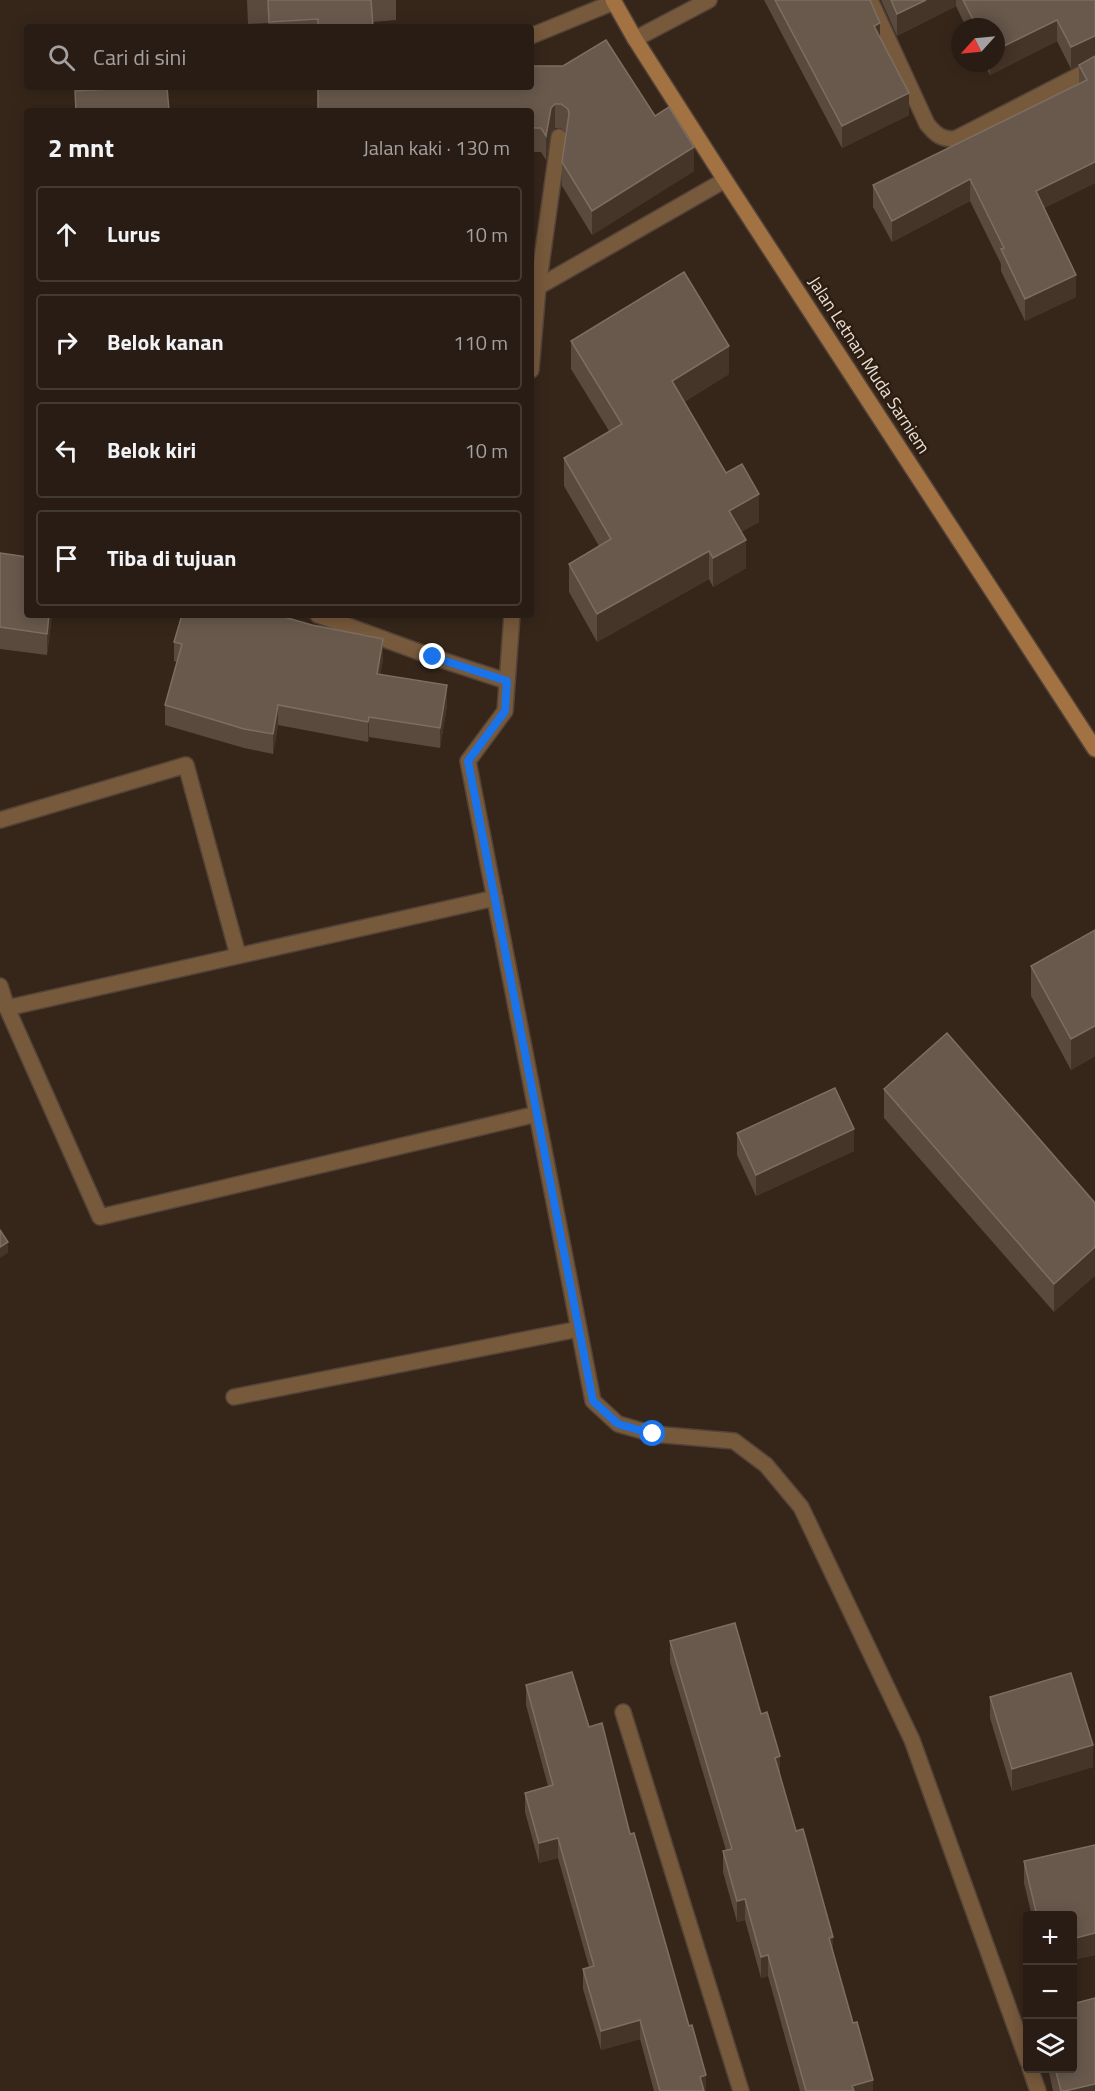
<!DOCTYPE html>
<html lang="id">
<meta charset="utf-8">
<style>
:root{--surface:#281c14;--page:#30251d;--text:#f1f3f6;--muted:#a5a1a0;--line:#443a34}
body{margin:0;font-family:"Titillium Web",sans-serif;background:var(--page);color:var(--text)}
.controls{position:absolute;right:18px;bottom:18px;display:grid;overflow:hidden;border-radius:6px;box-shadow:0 3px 15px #0003}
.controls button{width:54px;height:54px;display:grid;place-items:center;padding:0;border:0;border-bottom:2px solid var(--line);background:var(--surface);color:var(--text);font:30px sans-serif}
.compass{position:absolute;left:951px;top:18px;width:54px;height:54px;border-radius:50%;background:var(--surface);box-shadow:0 3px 15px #0003;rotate:243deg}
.stop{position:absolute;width:18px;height:18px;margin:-14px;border:4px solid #1a73e8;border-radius:50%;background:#fff}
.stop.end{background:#1a73e8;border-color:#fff;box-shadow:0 2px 6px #0008}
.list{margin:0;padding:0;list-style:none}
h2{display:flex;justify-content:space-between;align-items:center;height:78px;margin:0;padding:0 24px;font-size:26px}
h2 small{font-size:20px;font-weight:400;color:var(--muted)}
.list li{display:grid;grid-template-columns:39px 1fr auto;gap:18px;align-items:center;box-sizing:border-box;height:96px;margin:0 12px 12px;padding:0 12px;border:2px solid var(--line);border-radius:6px}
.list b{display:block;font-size:22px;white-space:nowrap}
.list em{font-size:20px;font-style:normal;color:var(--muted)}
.icon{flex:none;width:33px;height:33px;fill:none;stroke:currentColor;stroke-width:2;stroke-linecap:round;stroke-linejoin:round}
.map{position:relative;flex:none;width:1095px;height:2091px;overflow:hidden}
.search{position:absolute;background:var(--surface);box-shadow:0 3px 15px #0003;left:24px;top:24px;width:510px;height:66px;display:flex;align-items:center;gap:15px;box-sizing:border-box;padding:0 21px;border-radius:6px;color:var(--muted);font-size:22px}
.panel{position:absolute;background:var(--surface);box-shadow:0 3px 15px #0003;left:24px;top:108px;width:510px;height:510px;border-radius:6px}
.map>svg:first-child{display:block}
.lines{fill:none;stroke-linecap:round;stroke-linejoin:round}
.minor-casing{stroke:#534338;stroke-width:18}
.secondary-casing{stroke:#534338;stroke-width:18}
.minor{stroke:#77593c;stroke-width:15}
.secondary{stroke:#a27243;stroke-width:15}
.wall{fill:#5a493d}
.shaded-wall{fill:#453428}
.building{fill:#69594d;stroke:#7d6e62;stroke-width:1.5}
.route{stroke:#1a73e8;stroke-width:8}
.labels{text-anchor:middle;stroke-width:5;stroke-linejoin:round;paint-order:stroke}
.street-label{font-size:18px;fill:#e9ded6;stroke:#2c1d11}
</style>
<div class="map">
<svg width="1095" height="2091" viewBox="0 0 1095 2091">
<rect width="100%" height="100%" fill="#36261a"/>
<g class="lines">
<defs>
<g id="minor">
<path d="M870,0L927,124C936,135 941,139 955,139L1095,67"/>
<path d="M531,36L614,2"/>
<path d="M635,39L709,0"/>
<path d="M538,287L725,180"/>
<path d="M531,370L538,287L559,137"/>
<path d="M318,615L433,657L506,681"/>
<path d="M512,615L505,711L468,761L593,1401L618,1424L653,1434L734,1441L766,1465L801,1507L912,1740L1028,2062"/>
<path d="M0,820L186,765L238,955"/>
<path d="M0,986L7,1008L100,1217L537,1114"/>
<path d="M7,1008L495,898"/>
<path d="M234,1397L579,1329"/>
<path d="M623,1712L741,2091"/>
<path d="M1030,2068L1038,2091"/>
</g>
<path id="secondary" d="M613,0L635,39L725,180L1095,749"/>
</defs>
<use href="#minor" class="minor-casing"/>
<use href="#secondary" class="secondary-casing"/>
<use href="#minor" class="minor"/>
<use href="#secondary" class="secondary"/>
</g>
<g class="wall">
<path d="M247,0H396V20L372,22L373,27H268V23L248,24Z"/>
<path d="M764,0H870L880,38L909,115L842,148Z"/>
<path d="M881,0H1095V183L1044,208L1076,297L1025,321L1001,271V264L970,201L892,242L873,207V185L1079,84V65L1071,69L1057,41L990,75L984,63H996V27H966L956,6L897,36Z"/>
<path d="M531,87L655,116L694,171L592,235L562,186V162L566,132L561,128H555L551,132L546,160L541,152H531Z"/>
<path d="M571,341L729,374L684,402L726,473L759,522L741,532L746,568L713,587L709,579L597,642L569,592V564L599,546L564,486V458L609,431L571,369Z"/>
<path d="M0,553L52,615L47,655L0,649Z"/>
<path d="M174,642L383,659L380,675L447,705L440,748L369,737L368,742L278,725L273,754L244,748L165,725V705L177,662L174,661Z"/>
<path d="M1095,930V1056L1071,1070L1031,996V966Z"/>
<path d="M884,1089L1095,1203L1054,1312L884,1118Z"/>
<path d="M737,1133L854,1151L756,1196L737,1155Z"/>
<path d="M670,1641L761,1714L873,2091H800L768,1976L761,1978L745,1920L737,1922L723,1872V1851L726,1850L670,1662Z"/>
<path d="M526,1685L589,1727L630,1834L706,2091H654L640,2039L601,2050L583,1989V1969L589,1967L558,1858L539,1863L525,1812V1793L548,1786L526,1705Z"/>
<path d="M990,1697L1093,1767L1012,1791L990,1718Z"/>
<path d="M1095,1845V1955L1072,1960V1916H1032L1024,1883V1861Z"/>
<path d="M1048,2068H1072L1095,2091H1053Z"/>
</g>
<g class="shaded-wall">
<path d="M926,0H956V6L897,36V14Z"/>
<path d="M1057,20V41L990,75V63H996V50Z"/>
<path d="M880,23V45L874,26Z"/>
<path d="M1095,36V57L1071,69V47Z"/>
<path d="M909,93V115L842,148V126Z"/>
<path d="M555,104V128L551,132L546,160V136L551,108Z"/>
<path d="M694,147V171L592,235V211Z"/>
<path d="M1095,162V183L1036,212V191Z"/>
<path d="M970,179V201L892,242V221Z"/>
<path d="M1076,275V297L1025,321V299Z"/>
<path d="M729,346V374L672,409V381Z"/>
<path d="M759,494V522L729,539V511Z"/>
<path d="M746,540V568L713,587V558Z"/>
<path d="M709,551V579L597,642V614Z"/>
<path d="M49,615H52L47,655V634Z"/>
<path d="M383,639V659L377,694V674Z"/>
<path d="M447,685V705L440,748V728Z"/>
<path d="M278,705V725L273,754V734Z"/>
<path d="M369,717V737L368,742V722Z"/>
<path d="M1095,1026V1056L1071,1070V1039Z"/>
<path d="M854,1129V1151L756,1196V1175Z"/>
<path d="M8,1242V1253L0,1258V1247Z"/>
<path d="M1095,1247V1276L1054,1312V1284Z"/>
<path d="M1093,1745V1767L1012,1791V1769Z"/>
<path d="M780,1756V1777L775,1758Z"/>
<path d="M558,1838V1858L539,1863V1843Z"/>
<path d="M745,1899V1920L737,1922V1901Z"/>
<path d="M1095,1933V1955L1072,1960V1939Z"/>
<path d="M833,1937V1958L829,1938Z"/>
<path d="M768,1955V1976L761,1978V1957Z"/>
<path d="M640,2020V2039L601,2050V2031Z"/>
<path d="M706,2075V2091H700V2077Z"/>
<path d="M873,2080V2091H852V2086Z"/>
<path d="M1095,2084V2091H1065Z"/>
</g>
<g class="building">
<path d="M268,0H371L373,27H318V19L269,22Z"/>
<path d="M775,0H870L880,23L874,26L909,93L842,126Z"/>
<path d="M891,0H926L897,14Z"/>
<path d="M963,0H1095V36L1071,47L1057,20L996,50V27H977Z"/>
<path d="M606,40L655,116L669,107L694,147L592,211L562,162L569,114L568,109L561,104H555L551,108L546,136L541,128H531V111H318V87H531V66H563Z"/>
<path d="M1095,56V162L1036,191L1076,275L1025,299L1001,249L1004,248L970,179L892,221L873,185L1087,80L1079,65Z"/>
<path d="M147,87H167L169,111H76L75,91Z"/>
<path d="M684,272L729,346L672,381L726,473L742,464L759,494L729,511L746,540L713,558L709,551L597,614L569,564L611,539L564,458L622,424L571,341Z"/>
<path d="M0,553L27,557V615H49L47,634L0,627Z"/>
<path d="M182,615H277L312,625L383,639L377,674L447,685L440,728L369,717L368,722L278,705L273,734L244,729L165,705L182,644L174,642Z"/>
<path d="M1095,930V1026L1071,1039L1031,966Z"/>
<path d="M947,1033L1095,1203V1247L1054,1284L884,1089Z"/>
<path d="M835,1088L854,1129L756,1175L737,1133Z"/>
<path d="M0,1230L8,1242L0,1247Z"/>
<path d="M735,1623L761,1714L767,1712L780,1756L775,1758L796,1831L803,1829L833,1937L829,1938L853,2023L857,2022L873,2080L852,2086L854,2091H806L768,1955L761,1957L745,1899L737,1901L723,1851L732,1849L670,1641Z"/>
<path d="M572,1672L589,1727L602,1723L630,1834L634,1833L689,2026L692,2025L706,2075L700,2077L704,2091H660L640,2020L601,2031L583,1969L594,1966L558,1838L539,1843L525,1793L553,1785L526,1685Z"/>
<path d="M1071,1673L1093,1745L1012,1769L990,1697Z"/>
<path d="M1095,1845V1933L1072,1939V1916H1037L1024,1861Z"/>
<path d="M1095,1998V2084L1065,2091H1061L1055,2068H1072V2004Z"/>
</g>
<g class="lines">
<path class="route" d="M433,657L507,681L505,711L468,761L593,1401L618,1424L653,1434"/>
</g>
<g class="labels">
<g class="street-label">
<text transform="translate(869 365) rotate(57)" y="6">Jalan Letnan Muda Sarniem</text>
</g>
</g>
</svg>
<div class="controls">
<button>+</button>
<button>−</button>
<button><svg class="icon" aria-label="layers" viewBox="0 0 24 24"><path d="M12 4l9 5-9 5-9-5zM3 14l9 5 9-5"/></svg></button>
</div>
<svg class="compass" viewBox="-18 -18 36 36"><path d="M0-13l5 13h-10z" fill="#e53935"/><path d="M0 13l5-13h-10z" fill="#a5a1a0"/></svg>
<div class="stop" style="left:653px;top:1434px"></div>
<div class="stop end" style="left:433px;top:657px"></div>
<div class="search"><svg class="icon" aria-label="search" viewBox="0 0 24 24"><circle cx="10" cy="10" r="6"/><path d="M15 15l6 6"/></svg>Cari di sini</div>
<section class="panel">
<h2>2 mnt<small>Jalan kaki · 130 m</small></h2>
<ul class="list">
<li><svg class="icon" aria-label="ahead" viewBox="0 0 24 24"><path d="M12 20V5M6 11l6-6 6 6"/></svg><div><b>Lurus</b></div><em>10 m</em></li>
<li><svg class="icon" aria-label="right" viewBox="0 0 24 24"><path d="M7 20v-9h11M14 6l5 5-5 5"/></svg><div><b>Belok kanan</b></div><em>110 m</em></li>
<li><svg class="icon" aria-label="left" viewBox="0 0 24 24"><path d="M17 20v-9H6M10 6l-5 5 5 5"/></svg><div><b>Belok kiri</b></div><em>10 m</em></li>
<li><svg class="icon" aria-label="arrive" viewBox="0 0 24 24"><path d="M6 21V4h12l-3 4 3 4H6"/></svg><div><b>Tiba di tujuan</b></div></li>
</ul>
</section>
</div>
